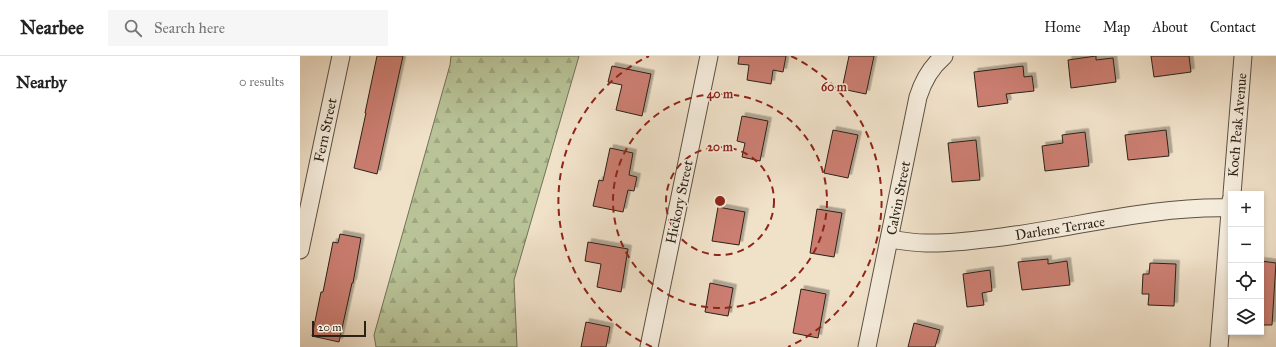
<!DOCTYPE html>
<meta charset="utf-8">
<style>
:root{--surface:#fff;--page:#f6f6f6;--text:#222;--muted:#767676;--line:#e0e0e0}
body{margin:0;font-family:"IM FELL Great Primer",serif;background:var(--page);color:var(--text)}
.controls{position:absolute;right:12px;bottom:12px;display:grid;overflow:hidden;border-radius:0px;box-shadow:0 2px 6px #0003}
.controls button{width:36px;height:36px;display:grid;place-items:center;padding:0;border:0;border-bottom:1px solid var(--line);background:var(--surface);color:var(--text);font:20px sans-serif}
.scale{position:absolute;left:12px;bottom:10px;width:54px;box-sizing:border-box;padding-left:4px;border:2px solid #2a2218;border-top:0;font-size:11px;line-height:14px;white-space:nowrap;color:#2a2218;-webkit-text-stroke:3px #f5ecdc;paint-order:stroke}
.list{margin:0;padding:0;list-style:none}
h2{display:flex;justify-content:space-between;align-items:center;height:52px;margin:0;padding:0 16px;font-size:17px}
h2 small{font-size:13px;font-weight:400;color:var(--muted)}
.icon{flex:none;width:22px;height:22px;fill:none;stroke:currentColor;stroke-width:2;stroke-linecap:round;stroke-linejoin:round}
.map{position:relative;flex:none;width:976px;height:291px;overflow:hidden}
header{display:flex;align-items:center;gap:24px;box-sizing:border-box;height:56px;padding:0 20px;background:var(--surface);border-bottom:1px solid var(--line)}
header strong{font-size:19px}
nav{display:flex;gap:22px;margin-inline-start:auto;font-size:14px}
.search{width:280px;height:36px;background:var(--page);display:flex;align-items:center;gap:10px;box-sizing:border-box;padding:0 14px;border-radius:0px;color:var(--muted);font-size:15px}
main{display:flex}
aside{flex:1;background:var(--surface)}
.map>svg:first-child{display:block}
.forest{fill:url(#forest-firs);stroke:#717258}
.building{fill:#cb7e71;stroke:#2a2218;filter:url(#shadow)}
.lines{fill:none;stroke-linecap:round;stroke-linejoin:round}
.street-casing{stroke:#5c5244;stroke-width:19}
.street{stroke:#f5ecdc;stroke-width:17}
.ring{fill:none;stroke:#8f2418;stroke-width:2;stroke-dasharray:7 5}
.labels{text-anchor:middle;stroke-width:3;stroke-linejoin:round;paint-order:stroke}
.street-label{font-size:14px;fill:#2a2218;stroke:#f5ecdc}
.centre{fill:#8f2418;stroke:#f5ecdc;stroke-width:2}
.ring-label{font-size:12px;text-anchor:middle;font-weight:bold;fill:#8f2418;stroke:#f5ecdc;stroke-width:3;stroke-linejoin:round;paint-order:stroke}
</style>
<header>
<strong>Nearbee</strong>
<div class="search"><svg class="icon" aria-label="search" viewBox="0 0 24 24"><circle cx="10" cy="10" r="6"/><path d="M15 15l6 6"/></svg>Search here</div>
<nav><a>Home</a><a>Map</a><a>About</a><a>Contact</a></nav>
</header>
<main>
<aside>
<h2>Nearby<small>0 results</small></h2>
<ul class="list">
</ul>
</aside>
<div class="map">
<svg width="976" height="291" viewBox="0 0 976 291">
<defs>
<pattern id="forest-firs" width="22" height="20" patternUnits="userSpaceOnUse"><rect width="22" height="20" fill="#b8c397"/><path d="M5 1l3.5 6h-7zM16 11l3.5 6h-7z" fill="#9ea781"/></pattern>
<filter id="shadow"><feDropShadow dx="3.5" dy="-3.5" stdDeviation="0" flood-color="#0004"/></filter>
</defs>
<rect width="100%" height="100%" fill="#f0e1c9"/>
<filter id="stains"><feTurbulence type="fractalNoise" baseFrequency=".005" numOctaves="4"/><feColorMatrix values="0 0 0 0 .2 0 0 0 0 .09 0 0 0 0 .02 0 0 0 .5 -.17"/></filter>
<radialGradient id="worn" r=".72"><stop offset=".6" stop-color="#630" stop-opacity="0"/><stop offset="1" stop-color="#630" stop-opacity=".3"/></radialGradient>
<path class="forest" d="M151,0H279L214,224L217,291H76L74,279L150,9Z"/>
<g class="building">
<path d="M77,0H103L77,118L54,112L66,57H65Z"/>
<path d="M439,0H486L483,16L473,14L471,28L447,24L449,9L438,8Z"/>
<path d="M549,0H574L566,38L542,33Z"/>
<path d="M796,0V4L813,2L816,26L771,32L768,4Z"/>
<path d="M851,0H889L891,16L854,21Z"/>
<path d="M312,10L351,18L342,60L316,54L322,29L308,26Z"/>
<path d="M723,10L724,21L732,20L734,35L706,38L708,47L678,51L674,16Z"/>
<path d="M442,60L468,65L460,105L442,101L445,87L437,85Z"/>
<path d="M533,74L558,79L548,122L524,117Z"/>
<path d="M866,74L869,100L828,104L825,79Z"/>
<path d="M785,76L789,110L745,115L742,90L763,87L762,79Z"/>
<path d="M676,84L680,124L652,126L648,87Z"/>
<path d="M310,92L333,97L329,119L337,121L334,135L328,134L323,156L293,150L299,124L303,125Z"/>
<path d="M418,151L445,156L439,189L412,185Z"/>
<path d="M517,153L542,157L534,201L510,197Z"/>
<path d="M40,178L61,182L53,227H52L39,286L12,280L21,236H23L33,186L38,187Z"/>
<path d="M288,186L328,193L321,236L297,231L301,208L285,205Z"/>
<path d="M748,203V208L767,205L770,229L722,234L718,206Z"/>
<path d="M961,205L976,207L972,269H961Z"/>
<path d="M850,207L876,208L874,250L848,249L849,238H842L843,218H849Z"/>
<path d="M690,214L692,235L682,237L684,249L667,251L663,218Z"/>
<path d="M410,227L433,232L428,260L405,256Z"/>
<path d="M501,233L526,238L518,282L493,277Z"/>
<path d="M286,266L310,271L306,291H281Z"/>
<path d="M614,267L640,274L635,291H608Z"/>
</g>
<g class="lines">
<defs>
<g id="street">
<path d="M932,138L943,0"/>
<path d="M590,183C602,185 614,187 626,187C651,188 677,184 702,181C778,171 853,150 930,152"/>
<path d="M0,194L41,0"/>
<path d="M349,291L409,0"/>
<path d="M567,291L618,41C623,25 631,11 644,0"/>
<path d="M919,291L931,144"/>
</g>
</defs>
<use href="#street" class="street-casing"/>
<use href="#street" class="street"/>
</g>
<g class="ring">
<circle cx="420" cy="145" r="54"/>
<circle cx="420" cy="145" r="107"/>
<path d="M352 291A161 161 0 0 1 349 0M491 0A161 161 0 0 1 488 291"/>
</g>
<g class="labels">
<g class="street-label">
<text transform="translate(937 69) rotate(-85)" y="5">Koch Peak Avenue</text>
<text transform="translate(25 74) rotate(-78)" y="5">Fern Street</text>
<text transform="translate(598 142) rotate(-79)" y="5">Calvin Street</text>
<text transform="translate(379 146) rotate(-78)" y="5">Hickory Street</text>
<text transform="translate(760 172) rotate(-9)" y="5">Darlene Terrace</text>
</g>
</g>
<circle cx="420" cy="145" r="6" class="centre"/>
<g class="ring-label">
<text x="534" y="35">60 m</text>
<text x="420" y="42">40 m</text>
<text x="420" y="95">20 m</text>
</g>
<rect width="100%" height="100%" filter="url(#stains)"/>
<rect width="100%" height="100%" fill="url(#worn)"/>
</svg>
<div class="controls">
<button>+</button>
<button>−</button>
<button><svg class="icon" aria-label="locate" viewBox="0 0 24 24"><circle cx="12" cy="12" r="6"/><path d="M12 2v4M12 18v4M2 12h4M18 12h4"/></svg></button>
<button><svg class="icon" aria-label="layers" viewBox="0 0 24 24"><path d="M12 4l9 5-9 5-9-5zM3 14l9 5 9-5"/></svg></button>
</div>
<div class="scale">20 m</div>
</div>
</main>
